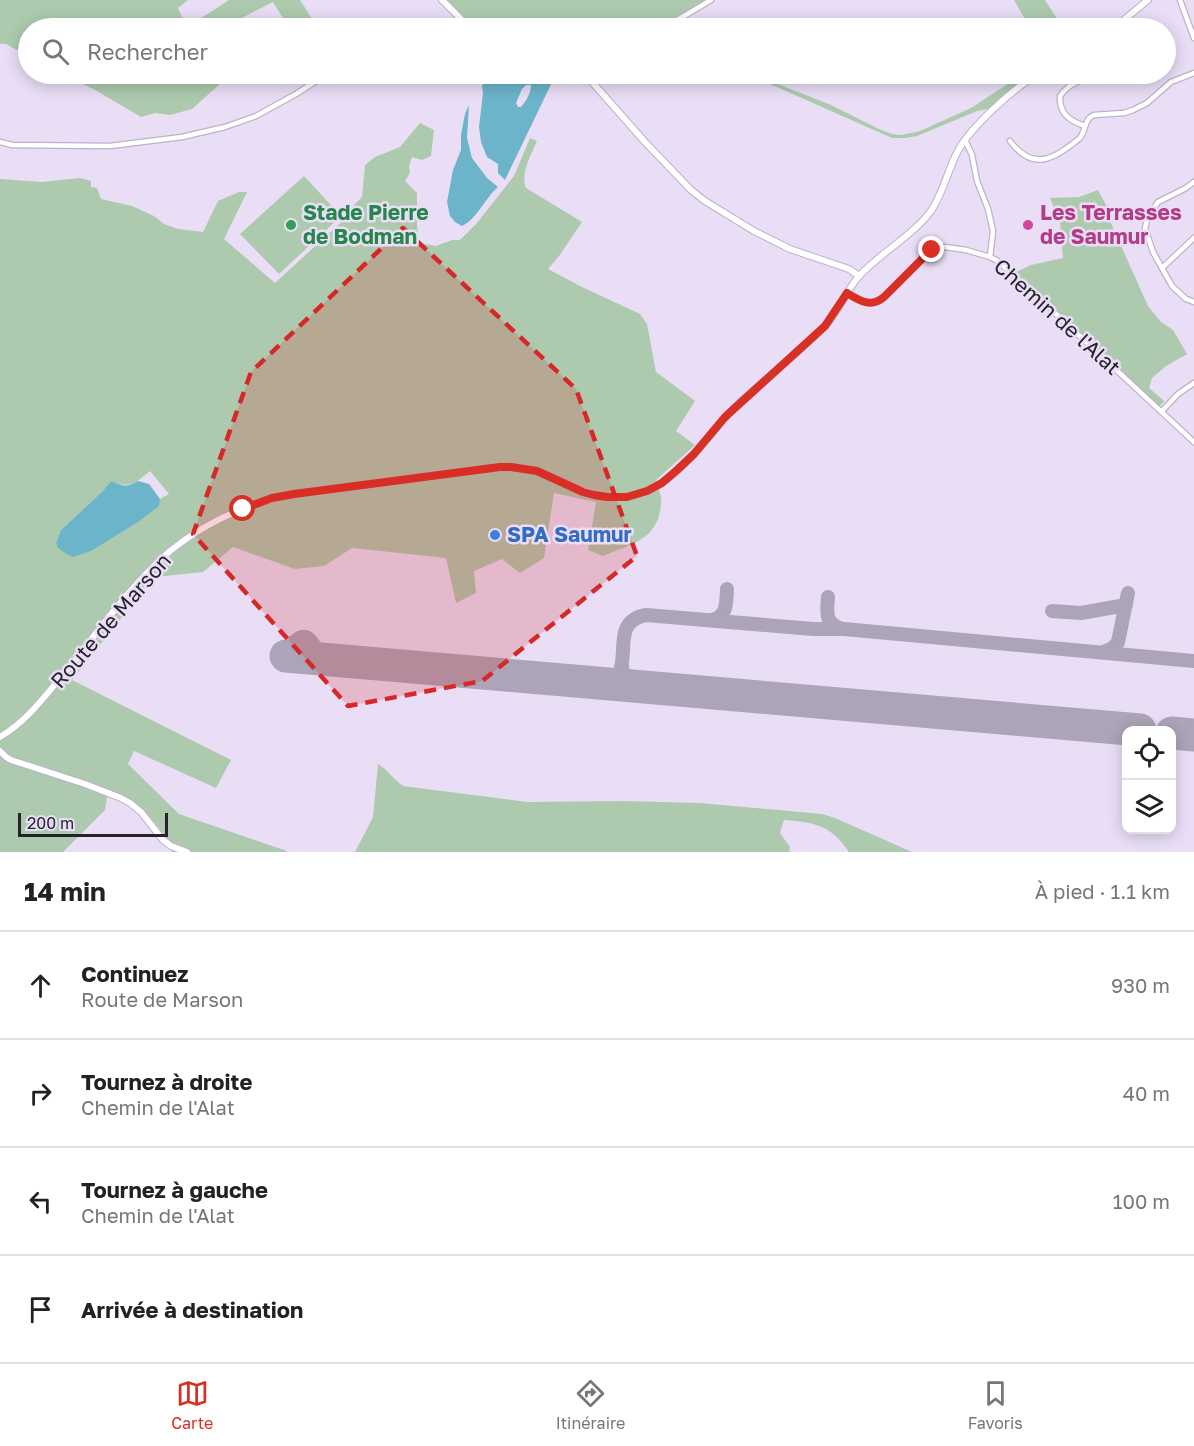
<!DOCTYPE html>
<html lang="fr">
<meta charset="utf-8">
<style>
:root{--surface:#fff;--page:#f2f2f2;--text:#222;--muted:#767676;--line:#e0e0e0;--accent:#d93025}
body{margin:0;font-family:"Golos Text",sans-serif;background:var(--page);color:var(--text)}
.controls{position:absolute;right:18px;bottom:18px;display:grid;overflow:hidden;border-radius:12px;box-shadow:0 3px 15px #0003}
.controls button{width:54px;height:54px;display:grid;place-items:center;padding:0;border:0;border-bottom:2px solid var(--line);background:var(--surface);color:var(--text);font:30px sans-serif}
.scale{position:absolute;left:18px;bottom:15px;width:150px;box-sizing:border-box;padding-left:6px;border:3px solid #27232c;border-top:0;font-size:16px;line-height:21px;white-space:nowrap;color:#27232c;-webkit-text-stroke:4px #e9def6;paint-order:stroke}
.stop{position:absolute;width:18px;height:18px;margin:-14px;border:4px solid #d93025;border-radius:50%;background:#fff}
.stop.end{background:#d93025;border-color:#fff;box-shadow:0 2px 6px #0008}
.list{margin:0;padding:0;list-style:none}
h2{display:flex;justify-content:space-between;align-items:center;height:78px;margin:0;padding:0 24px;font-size:26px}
h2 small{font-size:20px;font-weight:400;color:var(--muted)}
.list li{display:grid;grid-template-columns:39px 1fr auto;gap:18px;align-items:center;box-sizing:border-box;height:108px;padding:0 24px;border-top:2px solid var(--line)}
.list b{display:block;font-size:22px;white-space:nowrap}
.list p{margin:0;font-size:20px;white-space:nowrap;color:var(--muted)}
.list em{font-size:20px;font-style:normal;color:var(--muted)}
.icon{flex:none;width:33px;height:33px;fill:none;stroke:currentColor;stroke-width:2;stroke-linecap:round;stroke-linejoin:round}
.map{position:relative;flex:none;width:1194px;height:852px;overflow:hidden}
.search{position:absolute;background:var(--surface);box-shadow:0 3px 15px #0003;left:18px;right:18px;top:18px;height:66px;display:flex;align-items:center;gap:15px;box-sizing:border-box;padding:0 21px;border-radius:33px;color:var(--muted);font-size:22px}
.sheet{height:510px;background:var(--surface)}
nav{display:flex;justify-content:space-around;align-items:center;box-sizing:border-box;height:84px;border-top:2px solid var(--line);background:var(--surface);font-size:16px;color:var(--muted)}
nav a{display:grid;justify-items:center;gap:3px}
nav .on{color:var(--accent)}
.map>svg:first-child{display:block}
.green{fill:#adcaae;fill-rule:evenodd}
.water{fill:#6cb4ca;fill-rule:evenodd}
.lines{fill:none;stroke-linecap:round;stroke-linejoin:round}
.taxiway{stroke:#aca4b7;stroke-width:14}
.runway{stroke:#aca4b7;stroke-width:33}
.street-casing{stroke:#bdb2c9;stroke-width:7}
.secondary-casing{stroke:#bdb2c9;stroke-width:8}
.street{stroke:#fff;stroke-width:4.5}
.secondary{stroke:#fff;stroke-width:6}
.route{stroke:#d93025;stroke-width:8}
.marked{fill:#d62828;fill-opacity:0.2;stroke:#d62828;stroke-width:4.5;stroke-dasharray:12 8;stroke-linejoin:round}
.leisure-dot{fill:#2e9e5b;stroke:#e9def6;stroke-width:2}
.hotel-dot{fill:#d1479c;stroke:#e9def6;stroke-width:2}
.shop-dot{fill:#3f7fe0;stroke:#e9def6;stroke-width:2}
.labels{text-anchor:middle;stroke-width:5;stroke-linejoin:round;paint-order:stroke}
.leisure-label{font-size:21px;font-weight:bold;fill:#27864d;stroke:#e9def6;text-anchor:start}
.hotel-label{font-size:21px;font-weight:bold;fill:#b23c85;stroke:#e9def6;text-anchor:start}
.street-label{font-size:21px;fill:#27232c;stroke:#e9def6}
.shop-label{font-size:21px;font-weight:bold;fill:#366cbe;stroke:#e9def6;text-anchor:start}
</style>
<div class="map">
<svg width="1194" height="852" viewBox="0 0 1194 852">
<rect width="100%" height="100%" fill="#e9def6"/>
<g class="green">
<path d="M0,0H188L178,8L182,17L195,22L229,0H300L316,25L310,28H289L273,2L222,28H28V56L6,44H0Z"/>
<path d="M446,0H706L656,28H476Z"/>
<path d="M1014,0H1045L1063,28H1030Z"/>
<path d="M63,74H231L192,109L170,115L155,113L141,117L97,91Z"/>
<path d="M1023,74H1030L988,109L977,111L917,136L905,138H892L770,84V81L831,105L879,129L892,134L902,135L920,131L971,108Z"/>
<path d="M420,123L434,130L431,156L422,160L412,157L409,166L410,173L405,181L417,193V226L419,243L436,246L452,240H460L477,223L514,176L530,138L537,141C531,155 520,173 526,188L582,222L559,256L548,269L582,287L640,314L647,324L656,372L695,401L676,431L695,445L656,480C658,487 662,496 661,503C659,540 631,544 603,556L588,550L596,502L554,493L544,558L520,573L502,559L474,571L476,593L456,603L446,558L352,548L324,566L295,569L233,547L203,572L154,577L72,680L231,760L216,788L134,751L128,764L179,814L287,851L286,852H172L173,849C162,831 149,811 130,801C125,797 118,795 112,792L107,797L105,810L63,852H0V179L42,182L80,178L91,181V187L97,188L101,199L132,206L154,216L164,224L178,229L203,232L218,201L239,192H247L224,239L275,283L347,217L352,207L362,197L365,165L375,157L400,147ZM150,471L169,494L160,499L158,507L56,543L61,530L103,491L111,481C130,489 134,484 150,471Z"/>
<path d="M304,176L341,216L279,274L240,234Z"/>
<path d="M1098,190L1111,214L1109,219L1148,306L1161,322L1173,330L1187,354L1166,366L1152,378L1149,388L1163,400L1164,402L1159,406L1016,272L1031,265L1063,258L1060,222L1050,198L1079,197Z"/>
<path d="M378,764C388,770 393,779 403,786L527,802L624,801L700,803L822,814L835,818L912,852H849C832,826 815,822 784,820L780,833L790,847L789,852H355L373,817Z"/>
</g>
<g class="water">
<path d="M486,74H556L505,180L498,173V164L487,157L481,142L479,127L483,93L482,86ZM526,85H531C531,93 526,101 521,107H518L516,103L522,89Z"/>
<path d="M469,105L467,138L472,158L487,178L498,187C485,198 477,219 462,226L455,222L450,216L447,202L453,170L461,150V135L465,114Z"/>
<path d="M111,481C123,486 126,488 138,481L149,484L160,499L159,506L138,522L91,551L73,557L65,553L58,548L56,543L61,530L103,491Z"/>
</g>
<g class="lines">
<g class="taxiway">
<path d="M828,597C827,612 824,623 842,629"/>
<path d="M1052,611L1081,613L1126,605"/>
<path d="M713,620C728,615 726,602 727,589"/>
<path d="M1104,652L1113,648L1118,642L1128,593"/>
<path d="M293,657L295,641C311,627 314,652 324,657C328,660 334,660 338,661"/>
<path d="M622,667C623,678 629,683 639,686"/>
<path d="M603,683C642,675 603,623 646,615L813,629H844L1194,661"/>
<path d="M1184,734L1194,733"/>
</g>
<g class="runway">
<path d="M286,656L1140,730"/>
<path d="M1172,733L1194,735"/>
</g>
<defs>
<g id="street">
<path d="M1180,0L1194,38"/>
<path d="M664,28L711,0"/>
<path d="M1085,126C1070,121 1059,114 1060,96C1072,79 1090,76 1110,79"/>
<path d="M965,140L972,155L977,181L988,209L993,231L990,257"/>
<path d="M1010,141C1034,173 1055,158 1080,138C1086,130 1084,119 1094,115L1124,113L1133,110L1147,103L1171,82L1194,73"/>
<path d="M0,142L12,145L110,146L182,137L225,127L256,116L296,94L327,74"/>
<path d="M1194,182L1186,188L1158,202L1148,216L1145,228L1153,252L1172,286L1186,299L1194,302"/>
<path d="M1162,268L1194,238"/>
<path d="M847,293C861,301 870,308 884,297L927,254L937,248L945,247L966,250L990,257L998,261L1015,276L1194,442"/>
<path d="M1162,411L1178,394L1194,383"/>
</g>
<g id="secondary">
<path d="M442,0L470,28"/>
<path d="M1114,28L1148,0"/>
<path d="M585,74L645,142L691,190L705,201L754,231L790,249L849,269L859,276"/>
<path d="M0,737C28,721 47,693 68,669C100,629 131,585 170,551C206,522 249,503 294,494L500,467C513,467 527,468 540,472C569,483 593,501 626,497C676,490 706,435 739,403C767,378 798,353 824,327C839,312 846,290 860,275C882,252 912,236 931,211C944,192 948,168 959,149C973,125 1014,88 1038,74"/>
<path d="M0,751L6,757L11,760L85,784L121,798L130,803L141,812L163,840L171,846L187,852"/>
</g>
</defs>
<use href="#street" class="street-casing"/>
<use href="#secondary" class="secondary-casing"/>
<use href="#street" class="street"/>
<use href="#secondary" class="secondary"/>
</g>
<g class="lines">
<path class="route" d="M243,509L272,498L294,494L500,467H511L537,471L583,492L594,495L607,497H627L647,491L662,483L677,470L694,454L725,417L825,326L847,293C860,301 871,308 884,297L927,254L932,250"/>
</g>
<path class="marked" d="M403,228L576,389L637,556L482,681L348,706L193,534L251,372Z"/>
<circle class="leisure-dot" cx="291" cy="225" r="6"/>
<circle class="hotel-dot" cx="1028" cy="225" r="6"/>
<circle class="shop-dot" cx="495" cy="535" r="6"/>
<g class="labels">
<g class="leisure-label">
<text x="303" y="220">Stade Pierre<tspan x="303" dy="24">de Bodman</tspan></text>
</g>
<g class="hotel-label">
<text x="1040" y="220">Les Terrasses<tspan x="1040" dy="24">de Saumur</tspan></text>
</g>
<g class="street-label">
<text transform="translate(1057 317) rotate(42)" y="7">Chemin de l'Alat</text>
<text transform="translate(111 621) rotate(-49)" y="7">Route de Marson</text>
</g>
<g class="shop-label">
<text x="507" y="542">SPA Saumur</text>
</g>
</g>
</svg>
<div class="controls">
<button><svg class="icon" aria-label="locate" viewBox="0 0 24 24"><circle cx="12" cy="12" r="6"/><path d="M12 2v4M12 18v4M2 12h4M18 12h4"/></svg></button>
<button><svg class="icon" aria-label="layers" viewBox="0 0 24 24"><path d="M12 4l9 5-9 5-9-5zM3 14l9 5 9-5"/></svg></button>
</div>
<div class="scale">200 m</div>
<div class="stop" style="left:243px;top:509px"></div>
<div class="stop end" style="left:932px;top:250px"></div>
<div class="search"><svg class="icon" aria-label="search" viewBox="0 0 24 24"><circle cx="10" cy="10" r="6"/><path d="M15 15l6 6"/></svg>Rechercher</div>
</div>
<section class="sheet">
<h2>14 min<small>À pied · 1.1 km</small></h2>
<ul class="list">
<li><svg class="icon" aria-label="ahead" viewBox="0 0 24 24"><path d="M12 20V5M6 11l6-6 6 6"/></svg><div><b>Continuez</b><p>Route de Marson</p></div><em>930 m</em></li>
<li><svg class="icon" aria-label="right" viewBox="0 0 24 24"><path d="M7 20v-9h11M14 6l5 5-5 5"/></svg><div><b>Tournez à droite</b><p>Chemin de l'Alat</p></div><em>40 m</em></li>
<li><svg class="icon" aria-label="left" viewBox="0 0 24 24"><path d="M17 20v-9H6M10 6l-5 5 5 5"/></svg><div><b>Tournez à gauche</b><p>Chemin de l'Alat</p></div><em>100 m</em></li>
<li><svg class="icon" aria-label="arrive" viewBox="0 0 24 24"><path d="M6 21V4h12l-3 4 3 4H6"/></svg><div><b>Arrivée à destination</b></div></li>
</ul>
</section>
<nav>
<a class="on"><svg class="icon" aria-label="map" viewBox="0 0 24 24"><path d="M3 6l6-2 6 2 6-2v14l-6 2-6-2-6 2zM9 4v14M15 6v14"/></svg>Carte</a>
<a><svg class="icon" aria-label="directions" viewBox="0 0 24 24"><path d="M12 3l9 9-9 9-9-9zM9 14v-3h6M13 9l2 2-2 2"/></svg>Itinéraire</a>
<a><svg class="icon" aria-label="saved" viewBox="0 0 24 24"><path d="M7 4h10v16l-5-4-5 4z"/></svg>Favoris</a>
</nav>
